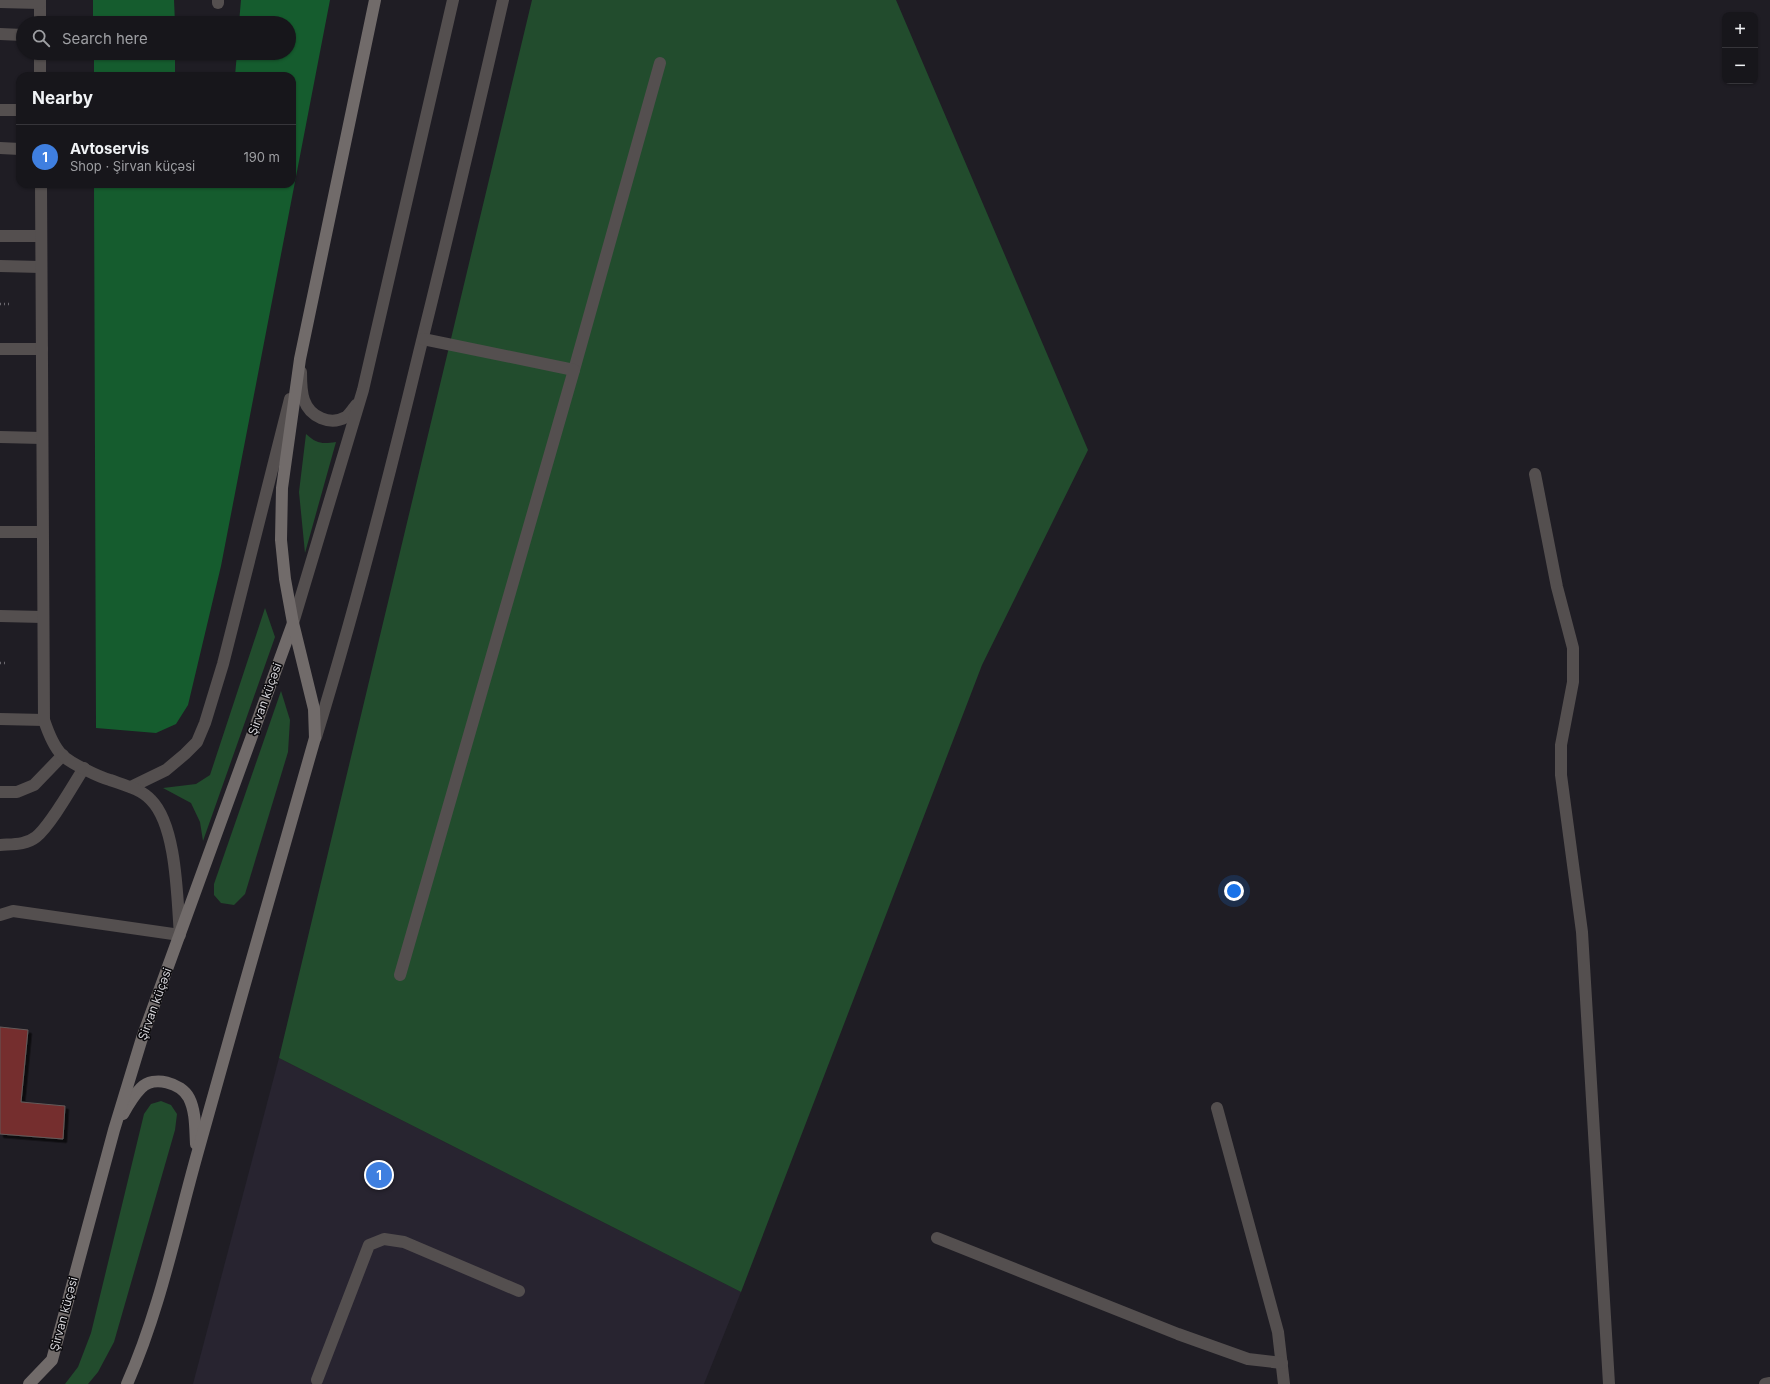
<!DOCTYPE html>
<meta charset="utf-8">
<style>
:root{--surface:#17161b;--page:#242328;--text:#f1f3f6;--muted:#9e9fa3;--line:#36353a;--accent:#d49cfc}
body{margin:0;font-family:Inter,sans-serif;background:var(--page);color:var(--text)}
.controls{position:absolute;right:12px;top:12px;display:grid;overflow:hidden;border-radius:8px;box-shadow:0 1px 3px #0004}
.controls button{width:36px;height:36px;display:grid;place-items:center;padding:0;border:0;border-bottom:1px solid var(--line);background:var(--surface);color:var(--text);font:20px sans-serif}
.you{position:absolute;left:1234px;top:891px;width:14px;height:14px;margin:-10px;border:3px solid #fff;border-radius:50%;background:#1a73e8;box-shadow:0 0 0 6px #1a73e833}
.badge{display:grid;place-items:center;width:26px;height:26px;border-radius:50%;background:var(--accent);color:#fff;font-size:13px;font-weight:700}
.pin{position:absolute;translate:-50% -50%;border:2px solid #fff;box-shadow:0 1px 4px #0006}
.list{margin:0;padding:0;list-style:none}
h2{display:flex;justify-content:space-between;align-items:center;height:52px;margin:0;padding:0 16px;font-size:17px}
h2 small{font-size:13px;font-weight:400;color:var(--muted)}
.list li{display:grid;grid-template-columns:26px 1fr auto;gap:12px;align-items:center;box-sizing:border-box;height:64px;padding:0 16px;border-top:1px solid var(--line)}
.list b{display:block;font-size:15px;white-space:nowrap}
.list p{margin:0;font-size:13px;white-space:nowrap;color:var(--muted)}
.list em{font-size:13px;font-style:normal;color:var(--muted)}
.icon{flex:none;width:22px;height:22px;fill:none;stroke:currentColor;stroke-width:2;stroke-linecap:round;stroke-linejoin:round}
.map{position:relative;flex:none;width:1770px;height:1384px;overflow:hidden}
.search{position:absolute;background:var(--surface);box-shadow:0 1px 3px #0004;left:16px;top:16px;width:280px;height:44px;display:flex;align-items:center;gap:10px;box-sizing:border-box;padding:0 14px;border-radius:22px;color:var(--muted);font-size:15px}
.panel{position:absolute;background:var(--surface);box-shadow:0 1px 3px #0004;left:16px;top:72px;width:280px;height:116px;border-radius:12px}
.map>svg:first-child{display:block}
.built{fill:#282430}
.green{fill:#224c2d}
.forest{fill:#155c2e}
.building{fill:#752d2d;stroke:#645b5a;filter:url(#shadow)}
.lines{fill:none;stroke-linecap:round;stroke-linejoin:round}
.path{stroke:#69676d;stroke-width:2.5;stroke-dasharray:1 3;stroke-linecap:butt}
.lane{stroke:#544f4f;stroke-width:12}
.street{stroke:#544f4f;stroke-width:12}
.secondary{stroke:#716b6a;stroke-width:12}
.labels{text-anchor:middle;stroke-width:3;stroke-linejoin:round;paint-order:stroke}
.street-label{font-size:12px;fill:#d4d3d8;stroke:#09080b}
</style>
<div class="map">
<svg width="1770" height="1384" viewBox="0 0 1770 1384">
<defs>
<filter id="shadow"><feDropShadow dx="3.5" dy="3.5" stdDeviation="0" flood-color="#0009"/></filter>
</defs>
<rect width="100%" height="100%" fill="#1f1d24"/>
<path class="built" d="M279,1058L741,1292L704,1384H193Z"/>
<g class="green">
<path d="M532,0H896L1088,450L982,665L741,1292L279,1058Z"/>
<path d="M306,434C317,444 322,444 336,442L305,553L299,492Z"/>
<path d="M265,608L275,637L203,841L200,822L191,803L163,788L196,784L210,775Z"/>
<path d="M281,691L290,720L288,752L245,894L234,905L221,903L214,895V884Z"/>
<path d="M161,1101L171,1105L177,1114L175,1130L114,1342L98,1372L88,1384H65L78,1367L91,1333L144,1114L151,1104Z"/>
</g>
<g class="forest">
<path d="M93,0H174L175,23H93Z"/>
<path d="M241,0H330L221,566L188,705L176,724L156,733L96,728L94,184H292V76H235L237,53H289V23H239Z"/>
<rect x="94" y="53" width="81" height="23"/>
</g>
<path class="building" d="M0,1027L28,1030L21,1102L65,1106L63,1139L0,1134Z"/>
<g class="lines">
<g class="path">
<path d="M0,304H9"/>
<path d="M0,663H5"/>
</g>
<g class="lane">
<path d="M40,0V23"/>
<path d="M218,0V3"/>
<path d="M0,2L40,3"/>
<path d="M0,34L23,35"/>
<path d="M40,53V76"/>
<path d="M0,110H20"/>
<path d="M0,148L20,149"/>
<path d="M0,236H41"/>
<path d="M0,266L41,267"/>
<path d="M0,349H42"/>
<path d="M574,370L660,63"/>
<path d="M301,372C301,381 301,392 304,400C310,417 330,426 346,417C350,414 353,409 356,405"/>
<path d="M0,437L42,438"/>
<path d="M0,532H42"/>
<path d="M0,616L43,617"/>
<path d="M293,623L363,390L453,0"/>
<path d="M0,719L44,720"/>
<path d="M316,737C355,610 388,482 419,353C448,236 476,118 503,0"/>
<path d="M131,787L166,770L185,754L197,742L205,723L223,664L290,399"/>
<path d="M0,792H17L34,785L63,755"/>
<path d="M0,845C12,844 26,845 36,837C51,825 73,785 84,768"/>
<path d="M0,915L13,911L180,935C177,899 177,826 151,800C141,789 124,785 110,780C99,777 70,763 62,755C53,746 48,732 44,720L41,184"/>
<path d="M400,975L574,370L423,339"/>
<path d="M317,1380L369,1245L384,1239L404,1242L519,1291"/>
</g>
<g class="street">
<path d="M1535,474L1557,587L1573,648V682L1561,745V775L1582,932L1609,1384"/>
<path d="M1217,1108L1278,1332L1284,1384"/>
<path d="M937,1238L1178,1334L1248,1359L1282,1363"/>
<path d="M1765,1384L1770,1383"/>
</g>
<g class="secondary">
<path d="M123,1114C128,1105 134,1095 141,1088C154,1075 181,1083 189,1098C196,1112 195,1129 196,1144"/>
<path d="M29,1384L52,1360L114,1130L142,1038L293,623"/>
<path d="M127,1384C160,1310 176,1229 198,1151C236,1013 276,876 315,738L314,709L293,623L285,579L281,540L282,488L300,359L375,0"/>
</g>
</g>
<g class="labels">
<g class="street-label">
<text transform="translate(265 699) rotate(-70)" y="4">Şirvan küçəsi</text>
<text transform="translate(155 1004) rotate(-70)" y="4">Şirvan küçəsi</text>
<text transform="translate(64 1314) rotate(-75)" y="4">Şirvan küçəsi</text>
</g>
</g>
</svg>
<div class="controls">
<button>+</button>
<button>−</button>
</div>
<div class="you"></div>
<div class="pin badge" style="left:379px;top:1175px;background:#3f7fe0">1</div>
<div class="search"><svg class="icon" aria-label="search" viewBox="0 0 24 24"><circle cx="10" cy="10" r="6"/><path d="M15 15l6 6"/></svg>Search here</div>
<section class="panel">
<h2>Nearby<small></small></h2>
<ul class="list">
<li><span class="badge" style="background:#3f7fe0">1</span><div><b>Avtoservis</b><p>Shop · Şirvan küçəsi</p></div><em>190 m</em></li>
</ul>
</section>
</div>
